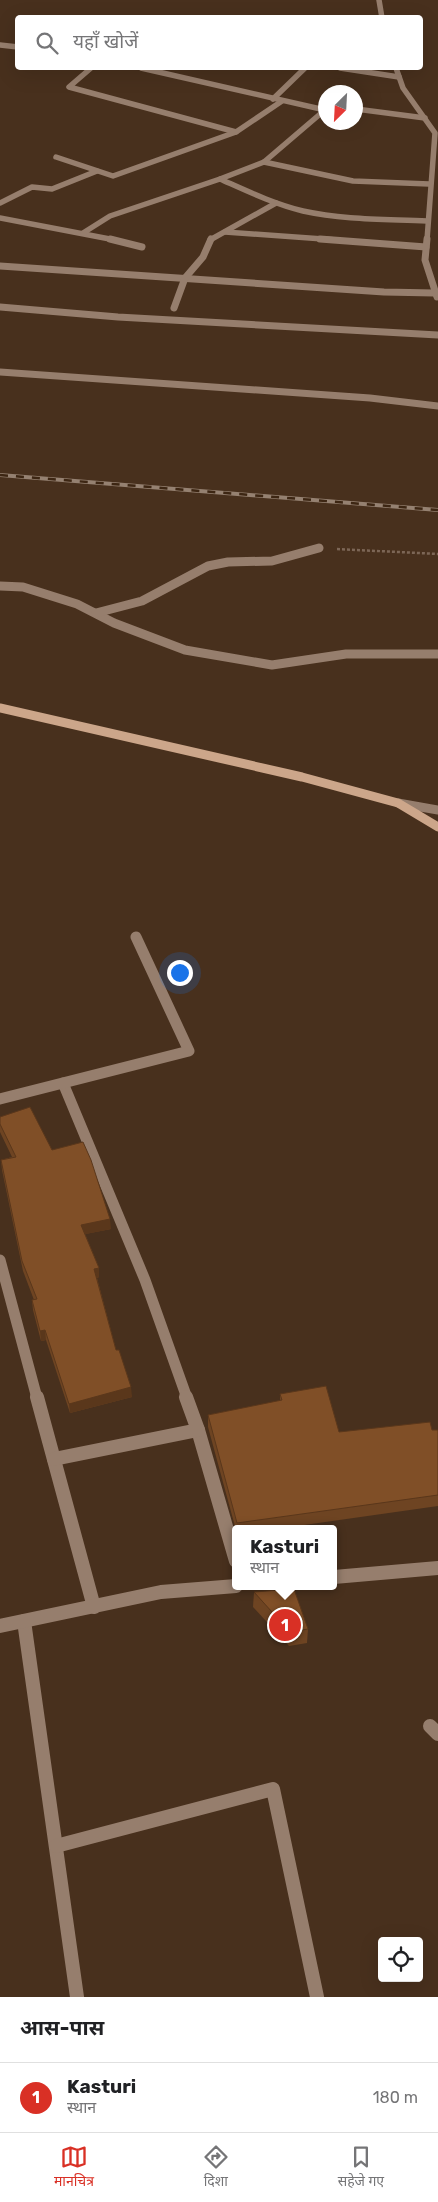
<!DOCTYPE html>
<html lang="hi">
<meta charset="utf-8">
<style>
:root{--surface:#fff;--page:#f2f2f2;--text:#202124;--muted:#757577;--line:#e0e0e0;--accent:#d93025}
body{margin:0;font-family:Rubik,"Noto Sans Devanagari",sans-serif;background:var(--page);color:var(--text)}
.controls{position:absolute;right:15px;bottom:15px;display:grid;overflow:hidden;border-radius:5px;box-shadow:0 5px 20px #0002}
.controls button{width:45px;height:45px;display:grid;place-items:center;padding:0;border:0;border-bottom:1px solid var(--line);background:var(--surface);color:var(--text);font:25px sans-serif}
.compass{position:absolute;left:318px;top:85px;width:45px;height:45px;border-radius:50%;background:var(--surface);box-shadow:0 5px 20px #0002;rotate:204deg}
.you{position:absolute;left:179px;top:972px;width:18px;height:18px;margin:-12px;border:4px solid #fff;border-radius:50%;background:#1a73e8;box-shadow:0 0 0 8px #1a73e833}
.badge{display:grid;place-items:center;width:32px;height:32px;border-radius:50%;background:var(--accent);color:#fff;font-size:16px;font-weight:700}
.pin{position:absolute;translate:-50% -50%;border:2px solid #fff;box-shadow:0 1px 5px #0006}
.popup{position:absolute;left:232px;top:1525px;width:105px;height:65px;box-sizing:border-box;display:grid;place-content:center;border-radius:5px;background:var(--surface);filter:drop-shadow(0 1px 4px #0005);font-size:16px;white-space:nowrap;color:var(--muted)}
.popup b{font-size:19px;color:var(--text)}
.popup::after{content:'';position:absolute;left:50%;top:100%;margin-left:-10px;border:10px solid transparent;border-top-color:var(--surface)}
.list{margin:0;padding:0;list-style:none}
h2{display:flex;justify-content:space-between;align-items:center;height:65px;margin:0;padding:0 20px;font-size:21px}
h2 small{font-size:16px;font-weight:400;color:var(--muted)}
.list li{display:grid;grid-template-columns:32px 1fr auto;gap:15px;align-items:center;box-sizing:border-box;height:70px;padding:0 20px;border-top:1px solid var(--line)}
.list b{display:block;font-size:19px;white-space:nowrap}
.list p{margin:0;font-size:16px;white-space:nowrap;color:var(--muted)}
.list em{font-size:16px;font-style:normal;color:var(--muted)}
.icon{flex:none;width:28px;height:28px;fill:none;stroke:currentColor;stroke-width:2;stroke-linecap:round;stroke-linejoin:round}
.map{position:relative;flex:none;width:438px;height:1997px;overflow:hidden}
.search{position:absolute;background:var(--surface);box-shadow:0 5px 20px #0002;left:15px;right:15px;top:15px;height:55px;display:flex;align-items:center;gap:12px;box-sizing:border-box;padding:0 18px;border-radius:5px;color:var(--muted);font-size:19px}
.sheet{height:135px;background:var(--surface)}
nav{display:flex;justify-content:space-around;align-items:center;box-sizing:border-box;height:70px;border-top:1px solid var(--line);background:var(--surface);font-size:14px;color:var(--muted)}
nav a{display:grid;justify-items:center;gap:2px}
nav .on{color:var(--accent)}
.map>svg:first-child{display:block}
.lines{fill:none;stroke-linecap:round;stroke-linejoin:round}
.path{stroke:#7c6656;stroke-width:2.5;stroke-dasharray:3 2;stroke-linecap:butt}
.minor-far4{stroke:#967e6d;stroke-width:5.5}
.minor-far3{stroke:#967e6d;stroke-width:7}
.minor-far2{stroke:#967e6d;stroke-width:9}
.minor-far1{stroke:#967e6d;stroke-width:11}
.minor{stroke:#967e6d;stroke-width:14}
.tertiary{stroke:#967e6d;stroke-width:9}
.secondary{stroke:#cca68a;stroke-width:9}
.rail-casing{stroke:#958171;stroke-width:4}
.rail{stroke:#3d2613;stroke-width:2.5;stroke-dasharray:8;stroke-linecap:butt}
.wall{fill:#6e4422}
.shaded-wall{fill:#5a371b}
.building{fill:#804f27;stroke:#5a371b}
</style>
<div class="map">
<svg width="438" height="1997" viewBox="0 0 438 1997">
<rect width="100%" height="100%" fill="#48301d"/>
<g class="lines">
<path class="path" d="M337,549L438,554"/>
<g class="minor-far4">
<path d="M379,0L382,18"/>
<path d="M0,45L18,47"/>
<path d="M91,68L69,87L236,132L282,101"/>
<path d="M141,68L325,110"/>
<path d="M340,68L399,77"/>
<path d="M396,68L403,88L435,133L427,240"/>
<path d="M273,99L305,68"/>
<path d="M356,109L425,118"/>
<path d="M56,157L113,176L236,132"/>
<path d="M264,162L353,181L429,184"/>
<path d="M220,179L264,162L326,109"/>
<path d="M0,203L32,187L52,189L97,171"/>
<path d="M0,218L115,240"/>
<path d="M225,232L337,240"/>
<path d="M83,233L110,216L220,179C247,191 274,204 303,211C344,220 386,219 427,221"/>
<path d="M210,240L276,203"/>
</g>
<g class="minor-far3">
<path d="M110,239L142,247"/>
<path d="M320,239L426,247"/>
<path d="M427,239L425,260L437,297"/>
<path d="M0,266L384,292L434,293"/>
<path d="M0,307L118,317L438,335"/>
<path d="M174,308L185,278L203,257L211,239"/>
<path d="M0,372L370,398L438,406"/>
</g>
<g class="minor-far2">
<path d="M0,586L23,587L77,604L114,623L185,650L272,665L346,654H438"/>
<path d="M96,613L142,601L208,566L228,562L272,561L319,548"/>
</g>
<g class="minor-far1">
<path d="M63,1083L145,1280L187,1398"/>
<path d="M0,1099L189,1051L136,937"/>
<path d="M0,1260L37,1398"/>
</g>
<g class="minor">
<path d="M37,1397L94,1607"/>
<path d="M198,1430L236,1561"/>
<path d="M54,1459L198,1430L186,1397"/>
<path d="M334,1577L438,1568"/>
<path d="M24,1621L77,1997"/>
<path d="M0,1626L161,1592L236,1586"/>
<path d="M430,1726L438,1734"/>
<path d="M56,1846L273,1789L317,1997"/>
</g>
<path class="tertiary" d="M398,803L438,810"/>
<path class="secondary" d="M0,708L302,777L398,803L438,827"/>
<defs>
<path id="rail" d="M0,475L438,510"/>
</defs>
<use href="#rail" class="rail-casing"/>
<use href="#rail" class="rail"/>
</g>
<g class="wall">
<path d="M0,1117L52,1150L111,1229L85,1234L99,1268V1277L97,1278L116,1350L132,1397L70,1413L46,1340L41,1341L33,1310L32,1300H34L23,1271L2,1170L1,1160L12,1157L0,1132Z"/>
<path d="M280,1394L339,1432L438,1430V1506L276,1529H236V1530L208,1427V1415L280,1401Z"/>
<path d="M254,1592L308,1629L307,1643L289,1646L253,1607Z"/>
</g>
<g class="shaded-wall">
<path d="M110,1219L111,1229L81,1235V1225Z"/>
<path d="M99,1268V1277L95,1279L94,1269Z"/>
<path d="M45,1330L46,1340L41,1341L40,1331Z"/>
<path d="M131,1387L132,1397L70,1413L69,1404Z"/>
</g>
<g class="building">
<path d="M30,1107L52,1150L83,1142L91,1160L110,1219L81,1225L99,1268L94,1269L116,1350H119L131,1387L69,1404L45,1330L40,1331L32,1300L37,1299L22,1261L1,1160L16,1157L0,1124V1117Z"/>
<path d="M326,1386L339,1432L430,1422L432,1430H438V1495L237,1523L208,1415L282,1400L280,1394Z"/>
<path d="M294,1589L308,1629L290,1632L254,1592Z"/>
</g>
</svg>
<div class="controls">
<button><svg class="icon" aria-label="locate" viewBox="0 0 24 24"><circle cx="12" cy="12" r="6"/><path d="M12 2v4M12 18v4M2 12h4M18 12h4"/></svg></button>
</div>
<svg class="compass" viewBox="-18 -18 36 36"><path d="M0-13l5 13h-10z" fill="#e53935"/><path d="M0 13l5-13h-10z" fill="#757577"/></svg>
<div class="you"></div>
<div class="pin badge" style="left:285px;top:1625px">1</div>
<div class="popup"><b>Kasturi</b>स्थान</div>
<div class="search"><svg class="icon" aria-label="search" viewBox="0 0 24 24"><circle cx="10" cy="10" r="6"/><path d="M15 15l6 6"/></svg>यहाँ खोजें</div>
</div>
<section class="sheet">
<h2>आस-पास<small></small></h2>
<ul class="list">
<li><span class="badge">1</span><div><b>Kasturi</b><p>स्थान</p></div><em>180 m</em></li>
</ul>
</section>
<nav>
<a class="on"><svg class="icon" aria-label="map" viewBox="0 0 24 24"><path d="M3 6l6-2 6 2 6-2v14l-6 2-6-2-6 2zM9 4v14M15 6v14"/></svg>मानचित्र</a>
<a><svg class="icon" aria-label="directions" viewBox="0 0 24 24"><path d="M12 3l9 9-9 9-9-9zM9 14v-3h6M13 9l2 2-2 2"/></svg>दिशा</a>
<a><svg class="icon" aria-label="saved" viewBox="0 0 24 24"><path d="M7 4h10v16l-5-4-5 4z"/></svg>सहेजे गए</a>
</nav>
